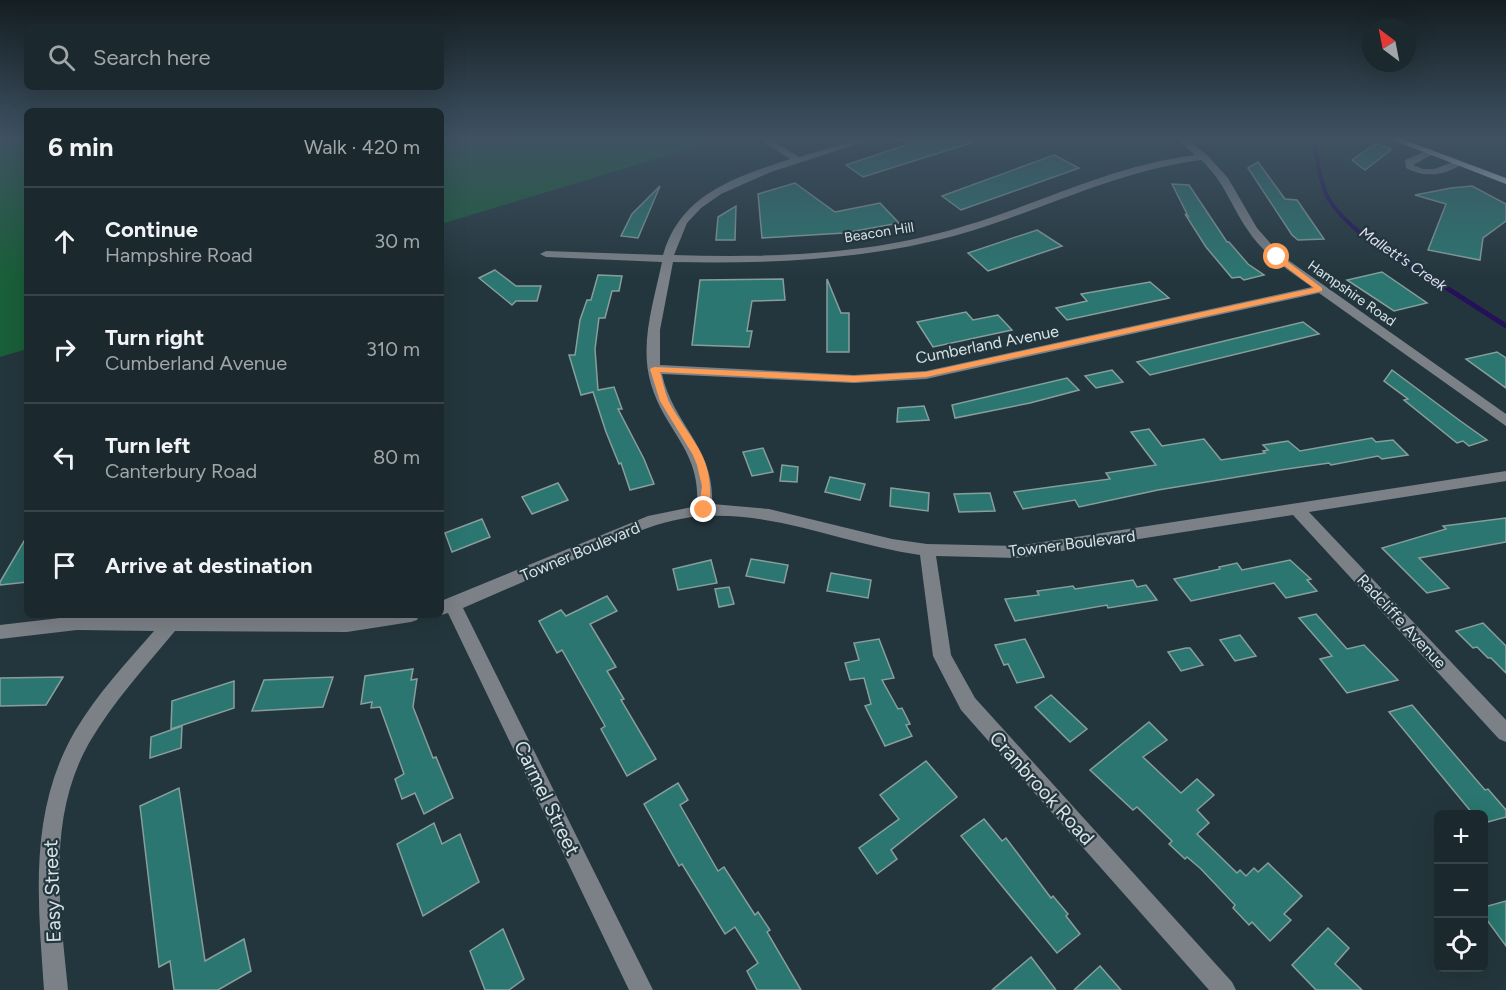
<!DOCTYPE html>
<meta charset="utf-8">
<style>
:root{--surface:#1b282e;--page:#28343a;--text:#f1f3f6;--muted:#a0a6aa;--line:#39444a}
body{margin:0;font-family:Figtree,sans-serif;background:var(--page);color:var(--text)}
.controls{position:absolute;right:18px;bottom:18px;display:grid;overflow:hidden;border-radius:9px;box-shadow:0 6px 24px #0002}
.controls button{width:54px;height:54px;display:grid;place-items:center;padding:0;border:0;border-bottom:2px solid var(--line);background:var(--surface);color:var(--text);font:30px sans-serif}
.compass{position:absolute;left:1362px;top:18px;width:54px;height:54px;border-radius:50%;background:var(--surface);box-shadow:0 6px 24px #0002;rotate:328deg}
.stop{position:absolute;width:18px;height:18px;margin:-14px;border:4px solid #fd9d55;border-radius:50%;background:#fff}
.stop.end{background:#fd9d55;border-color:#fff;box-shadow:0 2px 6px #0008}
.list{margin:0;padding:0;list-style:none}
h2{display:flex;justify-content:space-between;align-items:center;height:78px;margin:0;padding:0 24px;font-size:26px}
h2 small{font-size:20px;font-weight:400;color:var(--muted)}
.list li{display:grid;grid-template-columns:39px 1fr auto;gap:18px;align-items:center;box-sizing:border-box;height:108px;padding:0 24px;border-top:2px solid var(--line)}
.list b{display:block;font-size:22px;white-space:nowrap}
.list p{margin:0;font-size:20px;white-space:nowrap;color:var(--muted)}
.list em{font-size:20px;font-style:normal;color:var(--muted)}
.icon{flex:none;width:33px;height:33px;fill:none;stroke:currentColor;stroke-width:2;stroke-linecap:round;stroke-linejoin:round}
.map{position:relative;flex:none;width:1506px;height:990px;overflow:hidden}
.search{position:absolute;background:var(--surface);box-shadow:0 6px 24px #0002;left:24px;top:24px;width:420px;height:66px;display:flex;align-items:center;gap:15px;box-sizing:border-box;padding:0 21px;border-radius:9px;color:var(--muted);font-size:22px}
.panel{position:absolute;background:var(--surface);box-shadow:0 6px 24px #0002;left:24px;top:108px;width:420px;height:510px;border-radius:9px}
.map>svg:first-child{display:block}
.green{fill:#195f39}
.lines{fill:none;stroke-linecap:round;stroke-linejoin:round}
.stream-far1{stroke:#25105a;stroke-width:4}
.stream{stroke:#25105a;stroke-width:5}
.building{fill:#2b7670;stroke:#879e9c;stroke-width:1.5}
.minor{fill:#7c8188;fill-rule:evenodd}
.major{fill:#c4cfdd;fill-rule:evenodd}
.route{fill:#fd9d55}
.labels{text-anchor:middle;stroke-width:4.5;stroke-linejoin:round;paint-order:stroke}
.far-street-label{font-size:14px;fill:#d8e3e7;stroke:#24363d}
.far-water-label{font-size:15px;font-style:italic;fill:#e0dff5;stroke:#24363d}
.street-label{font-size:16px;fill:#d8e3e7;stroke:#24363d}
.near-street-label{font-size:20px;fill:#d8e3e7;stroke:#24363d}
</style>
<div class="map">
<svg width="1506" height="990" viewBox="0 0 1506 990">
<rect width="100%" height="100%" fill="#24363d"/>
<g class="green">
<path d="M0,139H27V349L0,357Z"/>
<path d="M441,139H722L441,224Z"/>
</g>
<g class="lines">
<path class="stream-far1" d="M1315,139L1313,140C1317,156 1320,184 1328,198C1352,237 1403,260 1441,285"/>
<path class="stream" d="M1439,283L1506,326"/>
</g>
<g class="building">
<path d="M899,139H974V142L863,177L846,165L909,144Z"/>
<path d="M1375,144L1392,149L1365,170L1352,160Z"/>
<path d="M1054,155L1079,168L961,210L942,196Z"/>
<path d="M1258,162L1285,199L1297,200L1324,239L1298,240L1292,235L1248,168Z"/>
<path d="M795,183L835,212L880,203L899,223L844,233L762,238L758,194Z"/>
<path d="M1172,184L1189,185L1227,242H1229L1248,264L1264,275L1244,280L1240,277L1232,278L1206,247L1185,214L1188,216Z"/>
<path d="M660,186L638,238L621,236L632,214Z"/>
<path d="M1472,186L1506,204V221L1483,238L1480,260L1428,250L1446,204L1415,195L1451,188Z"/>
<path d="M736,206L735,240H716L718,217Z"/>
<path d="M1037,230L1062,246L988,271L968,253Z"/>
<path d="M495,270L516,286H541L537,301H516L512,305L479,278Z"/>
<path d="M1382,272L1427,303L1394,311L1347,280Z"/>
<path d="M598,275L622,276L619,291H612L605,318H599L595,349L598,390L614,387L622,409H618L644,459L654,484L630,490L621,463L619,464L606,432L593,392L581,395L569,355H575L580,320L587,300H591Z"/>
<path d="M783,279L785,300L752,301L747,331H752L749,347L692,345L700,280Z"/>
<path d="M827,279L841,313H849V352H827Z"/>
<path d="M1150,282L1169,298L1067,320L1056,308L1087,301L1081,294Z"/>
<path d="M966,312L973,320L998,315L1012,330L933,347L917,322Z"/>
<path d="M1303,322L1319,334L1150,375L1137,362Z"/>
<path d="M1497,352L1506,358V388L1466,359Z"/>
<path d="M1112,370L1123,382L1096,388L1085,376Z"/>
<path d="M1392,370L1459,420L1487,440L1469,446L1463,441L1457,443L1404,400L1408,399L1384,381Z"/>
<path d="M1067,378L1079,390L1030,403L955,418L952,405Z"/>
<path d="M924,406L929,420L897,422L898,408Z"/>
<path d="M1149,429L1162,446L1204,439L1221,460L1265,453L1263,451L1268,450L1263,445L1288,441L1300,451L1372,438L1376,442L1393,440L1408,455L1382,459L1378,456L1331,465L1329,463L1280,470L1158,490L1079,507L1075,500L1023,509L1014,492L1110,479L1106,473L1156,465L1131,432Z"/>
<path d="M763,448L773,472L752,476L743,452Z"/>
<path d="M782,465L798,467L797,482L780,481Z"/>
<path d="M830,477L865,484L860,500L825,492Z"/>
<path d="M558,483L568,500L532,514L522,497Z"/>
<path d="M891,488L929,493L928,511L890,506Z"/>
<path d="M990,493L995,511L959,512L954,494Z"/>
<path d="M1506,518V542L1419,558L1449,588L1427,593L1382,548L1446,529L1443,526Z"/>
<path d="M482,519L490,537L452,552L445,533Z"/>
<path d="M27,536V582L0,585V582Z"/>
<path d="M751,559L788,565L784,583L746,576Z"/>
<path d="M711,560L717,583L678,590L673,569Z"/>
<path d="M1290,560L1311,579L1307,580L1317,591L1286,598L1274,583L1191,601L1174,579L1220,569L1219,567L1237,563L1242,570Z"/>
<path d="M831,573L871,580L868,598L827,591Z"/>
<path d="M1133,580L1137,587L1146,585L1157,600L1108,608L1107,605L1015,621L1005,599L1039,595L1037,591L1073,586L1075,589Z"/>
<path d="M729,587L734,604L719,607L715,589Z"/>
<path d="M607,596L617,611L590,624L616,667L607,671L624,699L621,700L656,759L627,776L601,729L605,726L562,650L557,653L539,621L561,610L566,616Z"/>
<path d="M1316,614L1347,649L1364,645L1398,680L1347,693L1320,659L1332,656L1299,618Z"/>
<path d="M1483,623L1506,646V673L1491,658H1488L1477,647L1473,648L1456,631Z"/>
<path d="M1240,635L1256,656L1235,661L1220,640Z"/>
<path d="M879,639L894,678L882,680L898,709L902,708L910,724L906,725L912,736L885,746L865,706L871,704L864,678L850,680L845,663L859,660L854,643Z"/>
<path d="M1025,639L1044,677L1017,683L1008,664L1004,665L995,645Z"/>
<path d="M1186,648H1190L1203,665L1181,671L1168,652Z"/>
<path d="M413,669L411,680L417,679L413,707L433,758L436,757L453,798L424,814L415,793L402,799L395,779L404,774L380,707L371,708L372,702L361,704L365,676Z"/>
<path d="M63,677L46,705L0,706V678Z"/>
<path d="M333,677L323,707L252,711L264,680Z"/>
<path d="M234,681V708L171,729L172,701Z"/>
<path d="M1051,695L1087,729L1070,742L1035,707Z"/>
<path d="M1412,705L1485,790L1488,789L1506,810V817L1484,823V814H1473L1389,712Z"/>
<path d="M1149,722L1167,740L1143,757L1181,793L1197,779L1214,795L1197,810L1209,823L1197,834L1237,873L1240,870L1246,876L1254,868L1258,872L1268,863L1302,896L1284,914L1291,920L1270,941L1252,922L1249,925L1233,908L1235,905L1201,869L1187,857L1185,859L1169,844L1172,841L1137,807L1133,810L1090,770Z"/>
<path d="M182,726L181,748L150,758L151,737Z"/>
<path d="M926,761L957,797L891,850L897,859L877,874L859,848L899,819L880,795Z"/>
<path d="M678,783L688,800L680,805L718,871L724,867L755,915L758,912L770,930L767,932L801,990H757L747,971L758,963L735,927L725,934L682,864L679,866L644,804Z"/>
<path d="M179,788L205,961L244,939L251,971L218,990H174L170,961L159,967L140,806Z"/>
<path d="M984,819L1002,841L1006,838L1051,898L1053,896L1068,914L1066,916L1080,934L1057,953L961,836Z"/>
<path d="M434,823L442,844L460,834L479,882L423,916L397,844Z"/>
<path d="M1506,901V946L1484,916V907Z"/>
<path d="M1328,928L1349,948L1335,964L1362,990H1316L1292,965Z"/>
<path d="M503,929L524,979L509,990H485L470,951Z"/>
<path d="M1031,957L1056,990H992Z"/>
<path d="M1100,966L1121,990H1074Z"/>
</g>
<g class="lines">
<g class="minor">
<path d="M759,139H770L799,157L860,139H873L771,172L721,194L701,208L687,223L674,255C771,258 871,255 964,226C1042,203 1113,165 1195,155L1177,139H1187L1207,155L1228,178L1257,228L1281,255L1506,414V426L1319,293L926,379L854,383L662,374C673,425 715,447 712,504L769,509L892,539L927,544L1017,546L1506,471V481L1309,512L1506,720V742L1499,739L1293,515L1017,558L936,556L951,655L975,698L1232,982L1236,990H1209L961,710L933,656L920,555C849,545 778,512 705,516C661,518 619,539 580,557C541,574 502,591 463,608L653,990H629L448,613L441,615V601L648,516L697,506C701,450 665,432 651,384C639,344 654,301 662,262L546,257L540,254L546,251L663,255C680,194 736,177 790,159ZM1201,160C1223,180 1231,205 1247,229C1263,254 1288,270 1312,287L926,371L854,375L660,365V330L673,262C773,264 875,260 971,231C1049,207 1118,171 1201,160Z"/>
<path d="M1430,149L1433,150V154L1413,165L1423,169H1434L1458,160L1463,163C1446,176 1424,178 1406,168L1405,160Z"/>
<path d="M168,615L347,618L365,615H419L417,620L411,622L347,632L175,631C145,667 113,702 89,743C46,819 60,908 68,990H44C38,901 28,812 75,731C97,694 126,663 154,631L77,630L0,639V625L77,616Z"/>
</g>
<path class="major" d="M1390,139H1402L1506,178V184Z"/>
</g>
<linearGradient id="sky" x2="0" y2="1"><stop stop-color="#141e22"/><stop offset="0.5" stop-color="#3f5262"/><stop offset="1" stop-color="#3f5262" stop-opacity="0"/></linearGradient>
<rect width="1506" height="277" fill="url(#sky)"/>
<path class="route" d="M1274,255H1279L1322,288V291L926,377L854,382L660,372C663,382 665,394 670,404C694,446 715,456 709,510L704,514L699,510L702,486L697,465L693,455L660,401L650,369L654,367L854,376L926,372L1314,288L1274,258Z"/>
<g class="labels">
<g class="far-street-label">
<text transform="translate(879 232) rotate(-9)" y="5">Beacon Hill</text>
<text transform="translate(1352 293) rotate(35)" y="5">Hampshire Road</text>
</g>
<g class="far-water-label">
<text transform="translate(1403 259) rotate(34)" y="5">Mallett's Creek</text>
</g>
<g class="street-label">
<text transform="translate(987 344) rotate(-11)" y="6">Cumberland Avenue</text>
<text transform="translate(1072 543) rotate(-7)" y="6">Towner Boulevard</text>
<text transform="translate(580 551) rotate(-23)" y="6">Towner Boulevard</text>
<text transform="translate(1402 621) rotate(47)" y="6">Radcliffe Avenue</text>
</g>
<g class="near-street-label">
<text transform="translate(1042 788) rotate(48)" y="7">Cranbrook Road</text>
<text transform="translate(547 798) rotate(64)" y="7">Carmel Street</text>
<text transform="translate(52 891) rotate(-92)" y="7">Easy Street</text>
</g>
</g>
</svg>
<div class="controls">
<button>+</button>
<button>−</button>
<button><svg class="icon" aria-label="locate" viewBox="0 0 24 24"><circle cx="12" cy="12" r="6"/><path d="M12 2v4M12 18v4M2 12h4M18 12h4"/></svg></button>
</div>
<svg class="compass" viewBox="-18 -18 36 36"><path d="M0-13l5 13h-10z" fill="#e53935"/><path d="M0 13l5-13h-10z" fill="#a0a6aa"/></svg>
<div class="stop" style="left:1277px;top:257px"></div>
<div class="stop end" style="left:704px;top:510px"></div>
<div class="search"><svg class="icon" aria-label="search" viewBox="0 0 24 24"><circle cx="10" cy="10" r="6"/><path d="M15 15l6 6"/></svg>Search here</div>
<section class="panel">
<h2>6 min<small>Walk · 420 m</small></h2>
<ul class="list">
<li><svg class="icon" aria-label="ahead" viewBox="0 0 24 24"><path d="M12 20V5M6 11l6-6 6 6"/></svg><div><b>Continue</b><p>Hampshire Road</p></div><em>30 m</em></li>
<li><svg class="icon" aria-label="right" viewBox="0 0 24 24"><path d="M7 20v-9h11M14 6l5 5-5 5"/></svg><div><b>Turn right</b><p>Cumberland Avenue</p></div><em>310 m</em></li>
<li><svg class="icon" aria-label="left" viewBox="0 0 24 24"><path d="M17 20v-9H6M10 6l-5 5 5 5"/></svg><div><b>Turn left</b><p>Canterbury Road</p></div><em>80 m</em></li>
<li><svg class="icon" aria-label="arrive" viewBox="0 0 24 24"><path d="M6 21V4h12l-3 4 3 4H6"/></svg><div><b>Arrive at destination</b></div></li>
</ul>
</section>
</div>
